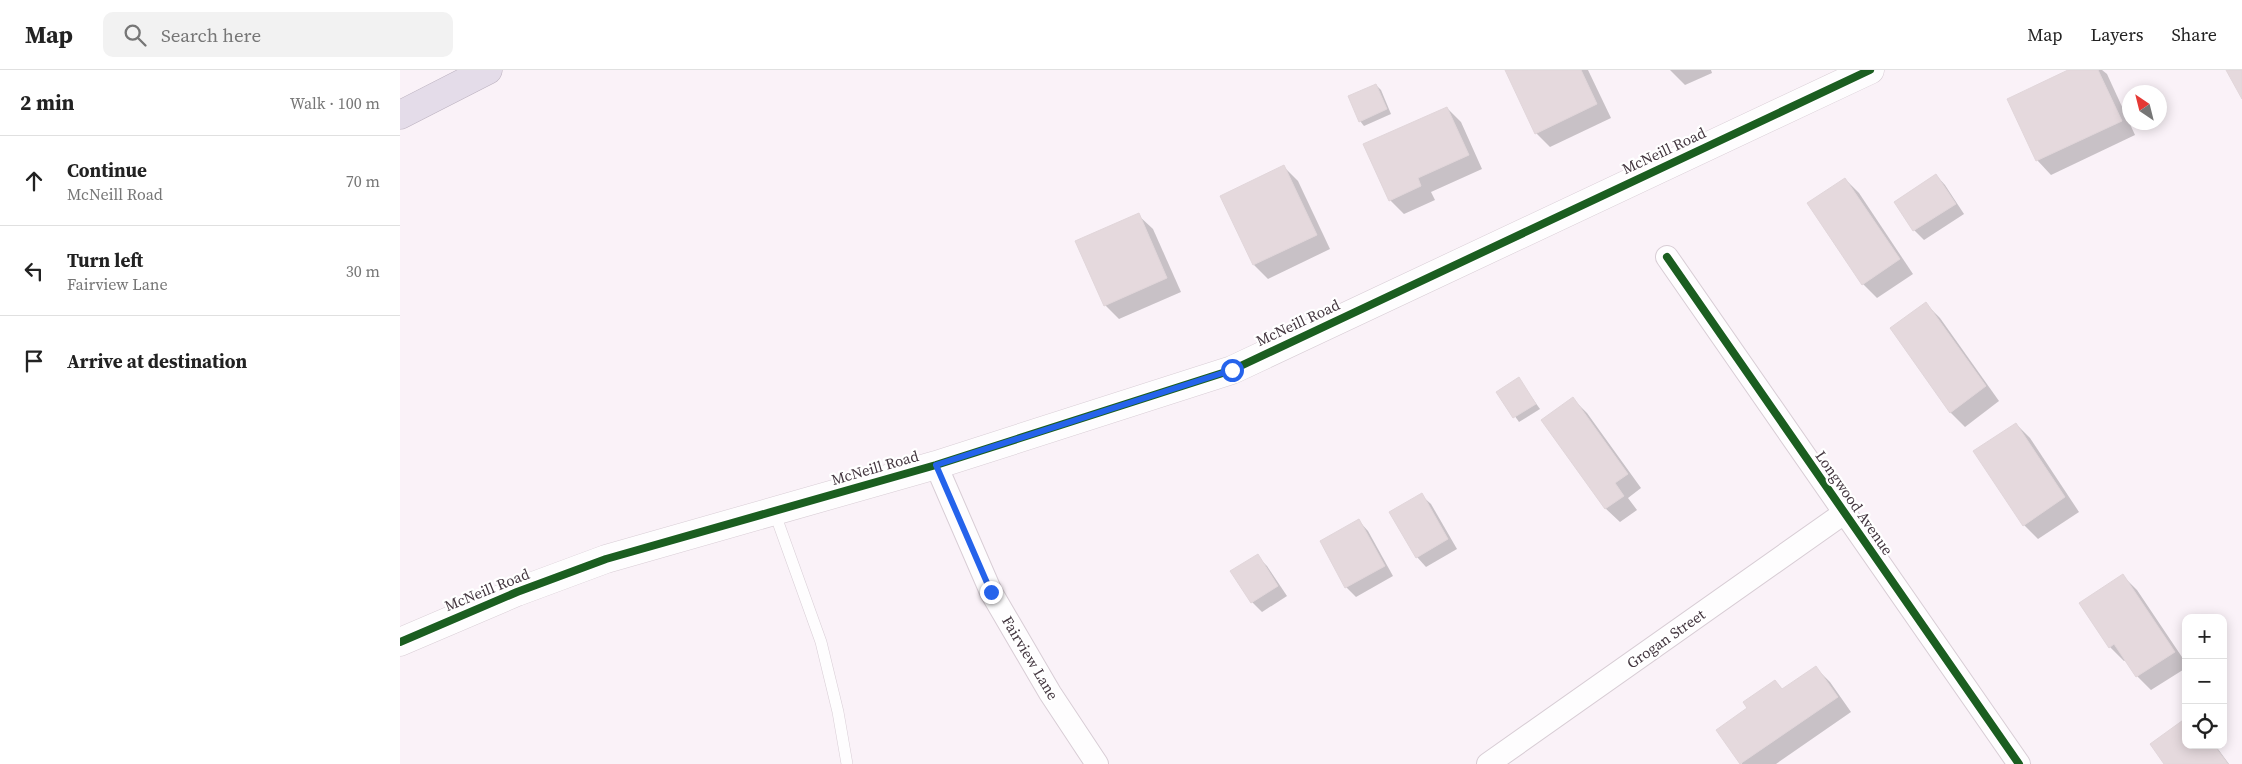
<!DOCTYPE html>
<meta charset="utf-8">
<style>
:root{--surface:#fff;--page:#f2f2f2;--text:#222;--muted:#767676;--line:#e0e0e0}
body{margin:0;font-family:"Source Serif 4",serif;background:var(--page);color:var(--text)}
.controls{position:absolute;right:15px;bottom:15px;display:grid;overflow:hidden;border-radius:10px;box-shadow:0 2px 12px #0003}
.controls button{width:45px;height:45px;display:grid;place-items:center;padding:0;border:0;border-bottom:1px solid var(--line);background:var(--surface);color:var(--text);font:25px sans-serif}
.compass{position:absolute;left:1722px;top:15px;width:45px;height:45px;border-radius:50%;background:var(--surface);box-shadow:0 2px 12px #0003;rotate:325deg}
.stop{position:absolute;width:15px;height:15px;margin:-11px;border:4px solid #2563eb;border-radius:50%;background:#fff}
.stop.end{background:#2563eb;border-color:#fff;box-shadow:0 1px 5px #0008}
.list{margin:0;padding:0;list-style:none}
h2{display:flex;justify-content:space-between;align-items:center;height:65px;margin:0;padding:0 20px;font-size:21px}
h2 small{font-size:16px;font-weight:400;color:var(--muted)}
.list li{display:grid;grid-template-columns:32px 1fr auto;gap:15px;align-items:center;box-sizing:border-box;height:90px;padding:0 20px;border-top:1px solid var(--line)}
.list b{display:block;font-size:19px;white-space:nowrap}
.list p{margin:0;font-size:16px;white-space:nowrap;color:var(--muted)}
.list em{font-size:16px;font-style:normal;color:var(--muted)}
.icon{flex:none;width:28px;height:28px;fill:none;stroke:currentColor;stroke-width:2;stroke-linecap:round;stroke-linejoin:round}
.map{position:relative;flex:none;width:1842px;height:694px;overflow:hidden}
header{display:flex;align-items:center;gap:30px;box-sizing:border-box;height:70px;padding:0 25px;background:var(--surface);border-bottom:1px solid var(--line)}
header strong{font-size:24px}
nav{display:flex;gap:28px;margin-inline-start:auto;font-size:18px}
.search{width:350px;height:45px;background:var(--page);display:flex;align-items:center;gap:12px;box-sizing:border-box;padding:0 18px;border-radius:10px;color:var(--muted);font-size:19px}
main{display:flex}
aside{flex:1;background:var(--surface)}
.map>svg:first-child{display:block}
.shadow{fill:#0003}
.building{fill:#e5d9dd;stroke:#e1d6da}
.lines{fill:none;stroke-linecap:round;stroke-linejoin:round}
.lane-casing{stroke:#d8cdd5;stroke-width:12}
.street-casing{stroke:#d8cdd5;stroke-width:24}
.secondary-casing{stroke:#d8cdd5;stroke-width:29}
.highway-casing{stroke:#bbb1bf;stroke-width:29}
.lane{stroke:#fefdfe;stroke-width:11}
.street{stroke:#fefdfe;stroke-width:22}
.secondary{stroke:#fefdfe;stroke-width:28}
.highway{stroke:#e4dce9;stroke-width:28}
.cycleway-casing{stroke:#fff;stroke-width:11}
.cycleway{stroke:#1b5e20;stroke-width:8}
.route{stroke:#2563eb;stroke-width:6}
.labels{text-anchor:middle;stroke-width:4.5;stroke-linejoin:round;paint-order:stroke}
.street-label{font-size:15px;fill:#43363f;stroke:#fff}
</style>
<header>
<strong>Map</strong>
<div class="search"><svg class="icon" aria-label="search" viewBox="0 0 24 24"><circle cx="10" cy="10" r="6"/><path d="M15 15l6 6"/></svg>Search here</div>
<nav><a>Map</a><a>Layers</a><a>Share</a></nav>
</header>
<main>
<aside>
<h2>2 min<small>Walk · 100 m</small></h2>
<ul class="list">
<li><svg class="icon" aria-label="ahead" viewBox="0 0 24 24"><path d="M12 20V5M6 11l6-6 6 6"/></svg><div><b>Continue</b><p>McNeill Road</p></div><em>70 m</em></li>
<li><svg class="icon" aria-label="left" viewBox="0 0 24 24"><path d="M17 20v-9H6M10 6l-5 5 5 5"/></svg><div><b>Turn left</b><p>Fairview Lane</p></div><em>30 m</em></li>
<li><svg class="icon" aria-label="arrive" viewBox="0 0 24 24"><path d="M6 21V4h12l-3 4 3 4H6"/></svg><div><b>Arrive at destination</b></div></li>
</ul>
</aside>
<div class="map">
<svg width="1842" height="694" viewBox="0 0 1842 694">
<rect width="100%" height="100%" fill="#faf2f8"/>
<g class="shadow">
<path d="M1106,0H1188L1211,48L1150,77L1136,63Z"/>
<path d="M1311,0L1312,3L1285,15L1270,0Z"/>
<path d="M1671,0H1702L1707,4L1735,65L1651,105L1637,90Z"/>
<path d="M976,15L981,20L991,44L964,56L960,51Z"/>
<path d="M1047,38L1061,52L1082,99L1031,122L1035,130L1004,144L990,130Z"/>
<path d="M884,97L898,111L930,179L868,209L854,195Z"/>
<path d="M1536,105L1545,115L1564,144L1524,170L1514,160L1495,132Z"/>
<path d="M1445,109L1459,123L1513,204L1477,228L1463,214Z"/>
<path d="M738,145L753,159L781,222L719,249L705,235Z"/>
<path d="M1526,234L1540,248L1599,331L1565,357L1551,343Z"/>
<path d="M1118,308L1140,339L1119,352L1098,322Z"/>
<path d="M1173,329L1187,343L1241,418L1228,428L1237,440L1220,452L1205,438Z"/>
<path d="M1616,354L1630,368L1679,442L1638,469L1624,455Z"/>
<path d="M1021,425L1031,434L1057,479L1026,497L1017,487Z"/>
<path d="M959,451L968,461L993,506L956,527L946,517Z"/>
<path d="M857,486L867,496L887,526L862,542L852,532Z"/>
<path d="M1723,506L1737,520L1786,593V598L1751,620L1737,606L1726,590L1724,591L1710,577Z"/>
<path d="M1416,598L1430,612L1451,642L1376,694H1342L1318,660L1349,638L1375,611L1383,620Z"/>
<path d="M1786,675H1815L1829,694H1766Z"/>
</g>
<g class="building">
<path d="M1105,0H1181L1197,34L1135,64Z"/>
<path d="M1668,0H1698L1722,51L1636,91L1607,29Z"/>
<path d="M1826,0H1842V29Z"/>
<path d="M976,14L987,39L959,52L948,26Z"/>
<path d="M1047,37L1069,85L1018,108L1021,116L989,131L963,74Z"/>
<path d="M884,95L917,165L853,195L820,126Z"/>
<path d="M1536,104L1556,134L1513,161L1494,132Z"/>
<path d="M1445,108L1500,189L1462,215L1407,133Z"/>
<path d="M739,143L767,208L704,236L675,171Z"/>
<path d="M1526,232L1586,316L1550,343L1490,258Z"/>
<path d="M1119,307L1136,334L1113,348L1096,322Z"/>
<path d="M1173,327L1228,404L1215,413L1224,426L1205,439L1141,350Z"/>
<path d="M1616,353L1665,427L1623,456L1573,381Z"/>
<path d="M1022,423L1048,469L1016,488L989,442Z"/>
<path d="M959,449L985,496L945,518L920,471Z"/>
<path d="M858,484L878,516L851,533L830,501Z"/>
<path d="M1723,504L1775,582L1736,607L1714,574L1709,578L1679,533Z"/>
<path d="M1416,596L1438,627L1340,694L1316,660L1347,638L1343,632L1375,610L1382,619Z"/>
<path d="M1786,648V675H1814L1828,694H1764L1750,674Z"/>
</g>
<g class="lines">
<defs>
<path id="lane" d="M374,441L421,572L438,642L447,694"/>
<g id="street">
<path d="M1267,187L1619,694"/>
<path d="M536,395L591,522L650,623L697,694"/>
<path d="M1088,694L1444,443"/>
</g>
<path id="secondary" d="M0,572L117,522L206,489L536,395L832,300L1470,0"/>
<path id="highway" d="M0,45L88,0"/>
</defs>
<use href="#lane" class="lane-casing"/>
<use href="#street" class="street-casing"/>
<use href="#secondary" class="secondary-casing"/>
<use href="#highway" class="highway-casing"/>
<use href="#lane" class="lane"/>
<use href="#street" class="street"/>
<use href="#secondary" class="secondary"/>
<use href="#highway" class="highway"/>
<defs>
<g id="cycleway">
<path d="M1267,187L1619,694"/>
<path d="M0,572L117,522L206,489L536,395L832,300L1470,0"/>
</g>
</defs>
<use href="#cycleway" class="cycleway-casing"/>
<use href="#cycleway" class="cycleway"/>
</g>
<g class="lines">
<path class="route" d="M591,522L536,395L832,300"/>
</g>
<g class="labels">
<g class="street-label">
<text transform="translate(1264 81) rotate(-25)" y="5">McNeill Road</text>
<text transform="translate(898 253) rotate(-25)" y="5">McNeill Road</text>
<text transform="translate(475 398) rotate(-16)" y="5">McNeill Road</text>
<text transform="translate(1454 433) rotate(55)" y="5">Longwood Avenue</text>
<text transform="translate(87 520) rotate(-22)" y="5">McNeill Road</text>
<text transform="translate(1266 569) rotate(-35)" y="5">Grogan Street</text>
<text transform="translate(630 588) rotate(59)" y="5">Fairview Lane</text>
</g>
</g>
</svg>
<div class="controls">
<button>+</button>
<button>−</button>
<button><svg class="icon" aria-label="locate" viewBox="0 0 24 24"><circle cx="12" cy="12" r="6"/><path d="M12 2v4M12 18v4M2 12h4M18 12h4"/></svg></button>
</div>
<svg class="compass" viewBox="-18 -18 36 36"><path d="M0-13l5 13h-10z" fill="#e53935"/><path d="M0 13l5-13h-10z" fill="#767676"/></svg>
<div class="stop" style="left:832px;top:300px"></div>
<div class="stop end" style="left:591px;top:522px"></div>
</div>
</main>
